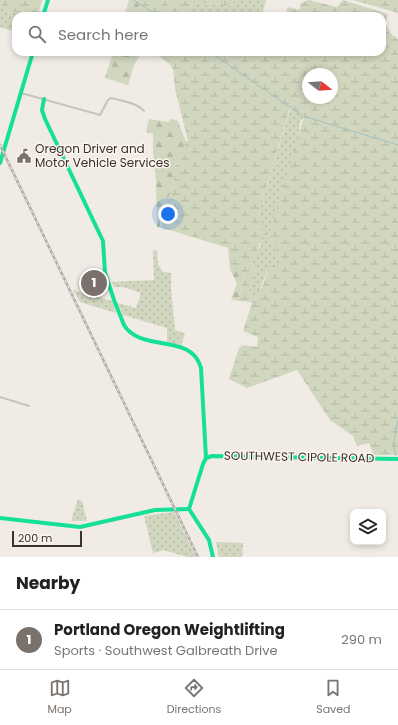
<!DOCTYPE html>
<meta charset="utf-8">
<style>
:root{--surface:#fff;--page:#f6f6f6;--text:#222;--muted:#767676;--line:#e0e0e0;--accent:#7a716c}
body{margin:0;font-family:Poppins,sans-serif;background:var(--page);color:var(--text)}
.controls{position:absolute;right:12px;bottom:12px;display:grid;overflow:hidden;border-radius:8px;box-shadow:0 2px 6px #0003}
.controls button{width:36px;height:36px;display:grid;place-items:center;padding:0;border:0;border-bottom:1px solid var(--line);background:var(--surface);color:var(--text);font:20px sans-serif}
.compass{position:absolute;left:302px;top:68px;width:36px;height:36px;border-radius:50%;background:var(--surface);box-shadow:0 2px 6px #0003;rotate:107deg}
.scale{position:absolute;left:12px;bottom:10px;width:70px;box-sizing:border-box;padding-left:4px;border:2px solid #3b302b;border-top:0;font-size:11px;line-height:14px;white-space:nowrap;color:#3b302b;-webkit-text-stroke:3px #fbf5ee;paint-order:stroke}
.you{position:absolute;left:168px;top:214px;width:14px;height:14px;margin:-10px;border:3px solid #fff;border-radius:50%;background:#1a73e8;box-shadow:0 0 0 6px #1a73e833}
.badge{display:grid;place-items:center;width:26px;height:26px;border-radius:50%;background:var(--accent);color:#fff;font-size:13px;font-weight:700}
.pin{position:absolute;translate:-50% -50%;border:2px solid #fff;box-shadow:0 1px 4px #0006}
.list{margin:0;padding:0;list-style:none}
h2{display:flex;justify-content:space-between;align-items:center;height:52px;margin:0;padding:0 16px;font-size:17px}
h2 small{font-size:13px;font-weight:400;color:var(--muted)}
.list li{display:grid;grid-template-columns:26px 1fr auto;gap:12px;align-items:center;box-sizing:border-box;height:60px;padding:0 16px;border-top:1px solid var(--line)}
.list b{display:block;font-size:15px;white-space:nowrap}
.list p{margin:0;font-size:13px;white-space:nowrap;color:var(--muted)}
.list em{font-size:13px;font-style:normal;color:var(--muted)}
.icon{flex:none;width:22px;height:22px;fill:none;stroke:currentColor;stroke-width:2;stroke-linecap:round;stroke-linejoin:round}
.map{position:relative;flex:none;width:398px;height:557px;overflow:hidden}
.search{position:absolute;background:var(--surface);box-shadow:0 2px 6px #0003;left:12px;right:12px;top:12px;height:44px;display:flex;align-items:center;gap:10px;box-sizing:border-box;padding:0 14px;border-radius:12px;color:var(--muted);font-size:15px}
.sheet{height:112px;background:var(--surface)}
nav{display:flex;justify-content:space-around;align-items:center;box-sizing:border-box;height:56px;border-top:1px solid var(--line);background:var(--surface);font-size:11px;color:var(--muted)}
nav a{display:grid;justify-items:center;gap:2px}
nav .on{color:var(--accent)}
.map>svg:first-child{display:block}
.grass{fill:url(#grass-dots)}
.forest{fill:url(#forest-firs)}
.wetland{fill:url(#wetland-marsh);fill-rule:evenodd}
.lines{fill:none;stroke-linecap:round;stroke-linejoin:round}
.stream{stroke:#a1c2c1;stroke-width:1}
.street{stroke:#c9c3be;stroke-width:2}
.fast{stroke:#16e098;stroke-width:4}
.rail-casing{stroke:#b1aca8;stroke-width:2.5}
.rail{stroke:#fbf5ee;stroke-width:1;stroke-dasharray:3;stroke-linecap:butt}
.labels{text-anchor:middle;stroke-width:3;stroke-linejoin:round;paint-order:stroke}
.poi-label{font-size:12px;fill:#3b302b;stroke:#fbf5ee;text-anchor:start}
.street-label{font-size:12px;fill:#3b302b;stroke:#fbf5ee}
</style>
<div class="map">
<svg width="398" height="557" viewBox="0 0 398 557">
<defs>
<pattern id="grass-dots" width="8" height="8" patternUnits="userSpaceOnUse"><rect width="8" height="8" fill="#d1d6bf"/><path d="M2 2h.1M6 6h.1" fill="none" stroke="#b4b8a4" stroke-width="1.8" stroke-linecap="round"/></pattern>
<pattern id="forest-firs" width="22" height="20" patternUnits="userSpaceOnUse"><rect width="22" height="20" fill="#d1d6bf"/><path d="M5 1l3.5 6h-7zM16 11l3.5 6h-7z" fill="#b4b8a4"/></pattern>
<pattern id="wetland-marsh" width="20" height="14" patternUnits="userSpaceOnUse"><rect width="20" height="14" fill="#d1d6bf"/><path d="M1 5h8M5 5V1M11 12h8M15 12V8" fill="none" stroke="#b4b8a4"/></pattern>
</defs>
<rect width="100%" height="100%" fill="#f0ebe5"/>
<g class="grass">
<path d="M234,0H266L262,16H207L190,12L192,2L233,6Z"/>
<path d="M0,4L10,11L20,13L24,10L28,11V16H16V32L0,27Z"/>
<path d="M291,107L304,116L300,122L298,139L269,236L281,260L279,268L267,270C264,282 258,292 254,304L250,302L251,297L249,292L255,269L251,262L261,245L258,215Z"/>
<path d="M157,250L158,264L163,272L171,273V289L175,330L185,333L181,346L167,342V328L123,315L118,303L136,308L141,293L123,287H114L112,282L154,280L153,251Z"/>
<path d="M73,290L112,301L116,313L80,302Z"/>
<path d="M78,499L82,501L87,521H71Z"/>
<path d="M174,512L196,557H187L164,550L153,553L144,516Z"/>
<path d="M216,542L243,543L242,557H219Z"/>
</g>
<g class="forest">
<path d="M129,0H136L139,5L140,16H124Z"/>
<path d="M113,52H140L141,54L134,65L128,85L105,78Z"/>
<path d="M149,119L168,122L171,119L177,120L186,141L182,155L179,161L175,164L174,170L175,177L159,228L157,227V223L156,180L153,153V134L146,132Z"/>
<path d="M230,269L245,271L238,301L231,299L237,284Z"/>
</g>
<g class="wetland">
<path d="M0,0H42L38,16H28V11L24,10L20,13L10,11L0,4Z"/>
<path d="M136,0H234L233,6L192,2L190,12L207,16H140L139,5Z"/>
<path d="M309,0L337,7L343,0L388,14L385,24L392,35L398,39V455H374L369,443L357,446L353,436L330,420L297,370L247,388L229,379L239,348L243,345L257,347L258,337L243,331L252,303L254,304L258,292L263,285L269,267L279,268L281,260L269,236L304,116L290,108L258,215C269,229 259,248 251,263L255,269L249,292L251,297L250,302L238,301L245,272L230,269L228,248L160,227L175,177C172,164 176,167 181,157C183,152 184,146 186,141H188L175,89L173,69L169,63L152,52H382V16H285L288,7L299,10L301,3ZM308,74H332V98H308Z"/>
<path d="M353,0H398V13Z"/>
</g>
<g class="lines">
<g class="stream">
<path d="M134,0L158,16"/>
<path d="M210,52L303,116L398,145"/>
<path d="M396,456L393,445L398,420"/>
</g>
<g class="street">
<path d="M21,93L100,115L108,100L111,98C120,100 138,103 144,111"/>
<path d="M0,397L29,406"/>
</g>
<g class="fast">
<path d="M43,16L48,0"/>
<path d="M44,99L42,110L45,119L103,241L105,273L114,300L124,325C139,350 182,336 197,359C199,362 200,365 201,368L206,458"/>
<path d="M0,163L33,52"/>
<path d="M189,509L203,464L206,458L212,456L398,459"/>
<path d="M189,509L209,540L213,557"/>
<path d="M0,518L80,527L155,510L189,509"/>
</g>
<defs>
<path id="rail" d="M0,145L198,557"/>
</defs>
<use href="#rail" class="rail-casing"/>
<use href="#rail" class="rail"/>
</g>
<defs>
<symbol id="civic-bare" viewBox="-9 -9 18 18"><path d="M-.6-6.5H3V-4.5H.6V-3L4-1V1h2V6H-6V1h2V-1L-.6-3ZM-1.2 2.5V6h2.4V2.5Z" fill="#7a716c" stroke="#fbf5ee" stroke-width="2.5" paint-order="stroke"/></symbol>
</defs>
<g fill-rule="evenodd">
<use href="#civic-bare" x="14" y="146" width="20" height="20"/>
</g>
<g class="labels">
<g class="poi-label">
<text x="35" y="153">Oregon Driver and<tspan x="35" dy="14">Motor Vehicle Services</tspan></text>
</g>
<g class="street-label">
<text transform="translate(299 457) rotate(1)" y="4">SOUTHWEST CIPOLE ROAD</text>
</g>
</g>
</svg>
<div class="controls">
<button><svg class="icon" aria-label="layers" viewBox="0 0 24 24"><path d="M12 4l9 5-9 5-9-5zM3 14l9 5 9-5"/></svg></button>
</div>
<svg class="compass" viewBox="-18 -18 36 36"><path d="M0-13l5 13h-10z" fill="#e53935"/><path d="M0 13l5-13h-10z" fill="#767676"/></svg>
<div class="scale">200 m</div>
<div class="you"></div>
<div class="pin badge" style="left:94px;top:283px">1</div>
<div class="search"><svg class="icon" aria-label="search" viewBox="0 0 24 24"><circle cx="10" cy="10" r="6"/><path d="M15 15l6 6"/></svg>Search here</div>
</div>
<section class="sheet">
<h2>Nearby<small></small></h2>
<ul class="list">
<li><span class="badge">1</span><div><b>Portland Oregon Weightlifting</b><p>Sports · Southwest Galbreath Drive</p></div><em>290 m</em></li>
</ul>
</section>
<nav>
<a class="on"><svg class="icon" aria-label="map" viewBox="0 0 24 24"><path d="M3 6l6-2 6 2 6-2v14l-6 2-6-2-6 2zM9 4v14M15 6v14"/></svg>Map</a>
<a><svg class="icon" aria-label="directions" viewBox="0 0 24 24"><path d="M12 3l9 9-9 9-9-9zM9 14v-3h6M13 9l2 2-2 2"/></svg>Directions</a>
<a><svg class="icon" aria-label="saved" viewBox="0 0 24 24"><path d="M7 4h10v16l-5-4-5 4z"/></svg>Saved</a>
</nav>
